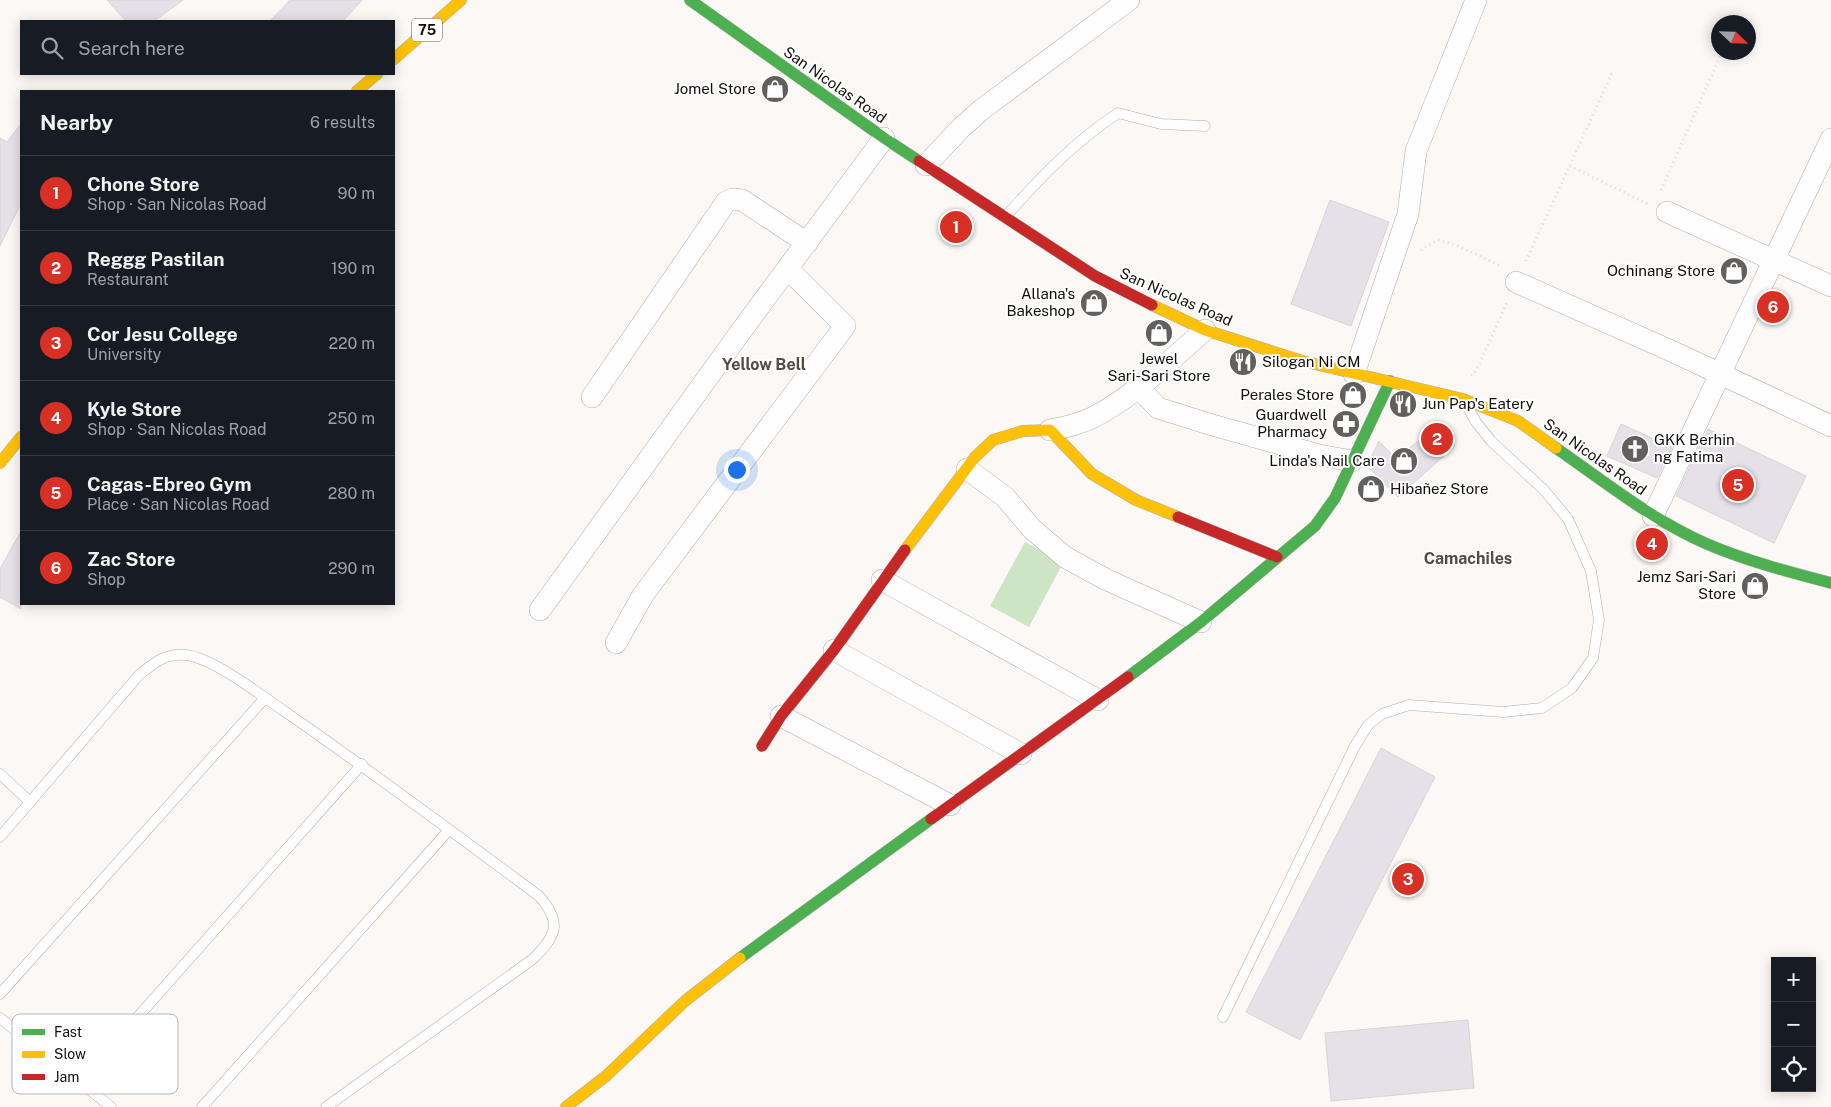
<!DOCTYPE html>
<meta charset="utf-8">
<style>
:root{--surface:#171b24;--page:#242831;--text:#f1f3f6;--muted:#9ea1a6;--line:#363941;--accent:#d93025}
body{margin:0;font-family:"Public Sans",sans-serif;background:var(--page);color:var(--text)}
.controls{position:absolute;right:15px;bottom:15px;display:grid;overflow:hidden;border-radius:0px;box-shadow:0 2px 12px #0003}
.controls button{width:45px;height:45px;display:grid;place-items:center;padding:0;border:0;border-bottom:1px solid var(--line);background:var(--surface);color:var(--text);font:25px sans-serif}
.compass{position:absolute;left:1711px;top:15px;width:45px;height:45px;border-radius:50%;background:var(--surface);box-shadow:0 2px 12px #0003;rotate:113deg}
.you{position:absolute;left:736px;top:469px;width:18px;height:18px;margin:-12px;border:4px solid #fff;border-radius:50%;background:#1a73e8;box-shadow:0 0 0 8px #1a73e833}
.badge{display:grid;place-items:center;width:32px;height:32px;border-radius:50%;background:var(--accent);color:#fff;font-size:16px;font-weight:700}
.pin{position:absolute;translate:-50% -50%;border:2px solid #fff;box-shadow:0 1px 5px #0006}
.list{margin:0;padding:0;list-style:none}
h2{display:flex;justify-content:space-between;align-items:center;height:65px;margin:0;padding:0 20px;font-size:21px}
h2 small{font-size:16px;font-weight:400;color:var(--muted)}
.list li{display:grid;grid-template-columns:32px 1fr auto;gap:15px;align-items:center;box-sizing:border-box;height:75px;padding:0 20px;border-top:1px solid var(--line)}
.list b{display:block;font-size:19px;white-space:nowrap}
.list p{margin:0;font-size:16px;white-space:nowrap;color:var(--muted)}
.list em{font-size:16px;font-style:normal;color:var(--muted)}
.icon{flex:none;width:28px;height:28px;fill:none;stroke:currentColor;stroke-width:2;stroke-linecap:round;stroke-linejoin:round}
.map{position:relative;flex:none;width:1831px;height:1107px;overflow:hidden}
.search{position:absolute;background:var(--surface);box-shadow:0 2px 12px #0003;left:20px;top:20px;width:375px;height:55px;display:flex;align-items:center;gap:12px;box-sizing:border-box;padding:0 18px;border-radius:0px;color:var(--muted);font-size:19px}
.panel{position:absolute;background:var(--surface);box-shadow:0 2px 12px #0003;left:20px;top:90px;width:375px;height:515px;border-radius:0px}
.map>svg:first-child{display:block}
.green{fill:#cde4c5}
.building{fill:#e6e1e8;stroke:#d7d5d5}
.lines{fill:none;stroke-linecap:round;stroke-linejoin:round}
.lane-casing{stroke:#b1aeac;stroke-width:11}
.street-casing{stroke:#b1aeac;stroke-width:22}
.fast-casing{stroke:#b1aeac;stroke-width:12}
.slow-casing{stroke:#b1aeac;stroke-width:12}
.jam-casing{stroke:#b1aeac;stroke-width:12}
.path{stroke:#dcdbda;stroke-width:3;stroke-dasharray:1 4;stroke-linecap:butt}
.lane{stroke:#fefefe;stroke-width:10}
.street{stroke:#fefefe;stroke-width:21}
.fast{stroke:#4caf50;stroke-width:11}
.slow{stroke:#ffc107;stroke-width:11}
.jam{stroke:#c62828;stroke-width:11}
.labels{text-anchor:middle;stroke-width:4;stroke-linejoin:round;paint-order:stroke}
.shield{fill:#fff;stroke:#585654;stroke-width:1}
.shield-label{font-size:14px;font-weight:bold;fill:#100d0a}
.street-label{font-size:15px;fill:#100d0a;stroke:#fff}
.poi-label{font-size:15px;fill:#100d0a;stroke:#fff;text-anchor:end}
.neighbourhood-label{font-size:16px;font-weight:bold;fill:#544b45;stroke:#fff}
.key{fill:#fff;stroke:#b7b6b6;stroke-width:1}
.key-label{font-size:14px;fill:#100d0a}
</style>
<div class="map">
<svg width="1831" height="1107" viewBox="0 0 1831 1107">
<rect width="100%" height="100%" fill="#fbf8f5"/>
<path class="green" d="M1025,542L1063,563L1029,627L990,606Z"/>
<g class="building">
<path d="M107,0H183L154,21H126Z"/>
<path d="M290,0H362L343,21H270Z"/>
<path d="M21,124V203L0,246V138L7,142Z"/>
<path d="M1330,200L1389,222L1351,326L1291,304Z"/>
<path d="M1439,424L1455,446L1398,497L1367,466L1379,441L1396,459Z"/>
<path d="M1621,424L1672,447L1657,478L1607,456Z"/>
<path d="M1708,429L1806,476L1774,543L1676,496Z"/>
<path d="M21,531V609L0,597V569Z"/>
<path d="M1381,748L1435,777L1300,1040L1246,1012Z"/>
<path d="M1468,1020L1474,1088L1331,1101L1325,1033Z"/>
</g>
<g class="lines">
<defs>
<g id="lane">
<path d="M1006,216C1041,177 1073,143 1118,113L1161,124L1205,126"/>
<path d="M0,774L30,802"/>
<path d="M0,837L139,675C155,662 165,653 186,655C213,658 261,695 284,711C371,771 454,833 539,896C563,923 556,936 533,959L326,1107"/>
<path d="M0,994L265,698"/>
<path d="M1223,1017L1355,746L1368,725L1382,714L1409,705L1503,712L1542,708L1572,688L1593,658L1599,620L1591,571L1568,519L1544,490L1491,441L1476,422L1467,406"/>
<path d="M0,1018L111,1107"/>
<path d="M80,1082L362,764"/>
<path d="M202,1107L449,830"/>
</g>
<g id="street">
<path d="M926,165L961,128L981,110L1129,0"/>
<path d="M1667,212L1831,286"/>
<path d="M1516,282L1678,354L1831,426"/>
<path d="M1354,374L1408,214L1416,151L1476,0"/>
<path d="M1138,387L1158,408L1209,424L1319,455L1352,461"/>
<path d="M592,397L726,202L733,199L742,200L807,243"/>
<path d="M1050,430C1058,428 1067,427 1076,424C1118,412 1171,359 1205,330"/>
<path d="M967,469L1005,497L1032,529L1065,557L1105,579L1201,622"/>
<path d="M1653,516L1831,139"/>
<path d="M882,580L1098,700"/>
<path d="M540,610L747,323L884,138"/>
<path d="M616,643L643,595L845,326L788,269"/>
<path d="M834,650L1021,754"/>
<path d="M781,716L950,805"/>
</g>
<g id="fast">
<path d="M690,0L884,138L919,161"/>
<path d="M1556,448C1605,482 1652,520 1707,544C1747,561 1789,572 1831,583"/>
<path d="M1128,677L1201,622L1315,526L1335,498L1390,381"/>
<path d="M740,958L931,819"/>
</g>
<g id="slow">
<path d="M394,59L461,0"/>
<path d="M357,91L377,74"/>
<path d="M1152,305L1205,330L1302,361L1463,399L1518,421L1556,448"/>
<path d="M0,463L21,437"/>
<path d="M905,550L975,457L993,440L1023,431L1050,430L1092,474L1136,500L1178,517"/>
<path d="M566,1107L606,1076L685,1001L740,958"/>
</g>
<g id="jam">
<path d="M919,161L1095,276L1152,305"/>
<path d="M1178,517L1277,557"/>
<path d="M762,746L781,716L834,650L905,550"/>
<path d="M931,819L1128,677"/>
</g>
</defs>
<use href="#lane" class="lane-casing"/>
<use href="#street" class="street-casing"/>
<use href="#fast" class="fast-casing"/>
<use href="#slow" class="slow-casing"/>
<use href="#jam" class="jam-casing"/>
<g class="path">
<path d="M1570,166L1648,204"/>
<path d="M1661,190L1722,52"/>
<path d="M1421,250L1437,240L1456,245L1501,266"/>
<path d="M1526,261L1612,73"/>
<path d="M1471,375L1475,373L1507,303"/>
</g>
<use href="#lane" class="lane"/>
<use href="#street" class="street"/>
<use href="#fast" class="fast"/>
<use href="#slow" class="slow"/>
<use href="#jam" class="jam"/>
</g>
<defs>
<symbol id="shop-disc" viewBox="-11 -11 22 22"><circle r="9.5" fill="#625f5c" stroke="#fff"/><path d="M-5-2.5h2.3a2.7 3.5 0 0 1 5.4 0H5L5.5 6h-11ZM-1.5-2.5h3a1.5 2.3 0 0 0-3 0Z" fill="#fff"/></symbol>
<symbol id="restaurant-disc" viewBox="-11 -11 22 22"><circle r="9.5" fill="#625f5c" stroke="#fff"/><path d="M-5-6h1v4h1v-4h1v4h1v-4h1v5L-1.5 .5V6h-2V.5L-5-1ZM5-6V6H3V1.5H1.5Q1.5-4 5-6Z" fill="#fff"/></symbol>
<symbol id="pharmacy-disc" viewBox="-11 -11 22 22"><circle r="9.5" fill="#625f5c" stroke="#fff"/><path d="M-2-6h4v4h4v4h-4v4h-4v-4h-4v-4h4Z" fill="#fff"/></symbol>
<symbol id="church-disc" viewBox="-11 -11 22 22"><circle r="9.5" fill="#625f5c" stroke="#fff"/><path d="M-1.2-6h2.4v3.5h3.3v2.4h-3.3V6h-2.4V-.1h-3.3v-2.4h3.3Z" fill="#fff"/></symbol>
</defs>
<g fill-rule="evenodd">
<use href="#shop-disc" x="759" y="73" width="32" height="32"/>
<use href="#shop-disc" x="1718" y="255" width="32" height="32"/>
<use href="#shop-disc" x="1078" y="287" width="32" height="32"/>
<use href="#shop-disc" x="1143" y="317" width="32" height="32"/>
<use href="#restaurant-disc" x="1227" y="346" width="32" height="32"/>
<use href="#shop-disc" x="1337" y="379" width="32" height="32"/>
<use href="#restaurant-disc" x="1387" y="388" width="32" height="32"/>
<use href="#pharmacy-disc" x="1330" y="408" width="32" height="32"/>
<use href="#church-disc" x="1619" y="433" width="32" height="32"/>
<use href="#shop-disc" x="1388" y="445" width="32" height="32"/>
<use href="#shop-disc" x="1355" y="473" width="32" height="32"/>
<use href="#shop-disc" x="1739" y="570" width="32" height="32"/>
</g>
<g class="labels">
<rect class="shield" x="412" y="18.5" width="30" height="23" rx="4"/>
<g class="shield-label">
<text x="427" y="35">75</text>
</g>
<g class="street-label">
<text transform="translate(835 85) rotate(35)" y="5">San Nicolas Road</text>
<text transform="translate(1176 297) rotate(24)" y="5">San Nicolas Road</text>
<text transform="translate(1595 457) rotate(35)" y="5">San Nicolas Road</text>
</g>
<g class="poi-label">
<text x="756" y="94">Jomel Store</text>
<text x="1715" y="276">Ochinang Store</text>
<text x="1075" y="299">Allana's<tspan x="1075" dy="17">Bakeshop</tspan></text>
<text x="1159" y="364" text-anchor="middle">Jewel<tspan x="1159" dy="17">Sari-Sari Store</tspan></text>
<text x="1262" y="367" text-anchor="start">Silogan Ni CM</text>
<text x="1334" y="400">Perales Store</text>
<text x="1422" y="409" text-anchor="start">Jun Pap's Eatery</text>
<text x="1327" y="420">Guardwell<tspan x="1327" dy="17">Pharmacy</tspan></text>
<text x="1654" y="445" text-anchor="start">GKK Berhin<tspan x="1654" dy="17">ng Fatima</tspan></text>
<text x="1385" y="466">Linda's Nail Care</text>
<text x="1390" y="494" text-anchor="start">Hibañez Store</text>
<text x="1736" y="582">Jemz Sari-Sari<tspan x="1736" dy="17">Store</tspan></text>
</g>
<g class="neighbourhood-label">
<text x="764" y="370">Yellow Bell</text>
<text x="1468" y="564">Camachiles</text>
</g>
</g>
<rect x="12" y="1014" width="166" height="80" rx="8" class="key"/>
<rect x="22" y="1029" width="23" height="6" fill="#4caf50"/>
<rect x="22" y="1051" width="23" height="7" fill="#ffc107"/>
<rect x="22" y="1074" width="23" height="6" fill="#c62828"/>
<g class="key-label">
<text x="54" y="1037">Fast</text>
<text x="54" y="1059">Slow</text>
<text x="54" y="1082">Jam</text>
</g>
</svg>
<div class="controls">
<button>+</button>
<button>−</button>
<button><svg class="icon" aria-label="locate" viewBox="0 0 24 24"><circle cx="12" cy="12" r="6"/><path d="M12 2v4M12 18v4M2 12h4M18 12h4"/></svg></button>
</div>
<svg class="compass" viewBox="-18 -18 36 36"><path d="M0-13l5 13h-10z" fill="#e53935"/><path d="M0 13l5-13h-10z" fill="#9ea1a6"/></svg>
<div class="you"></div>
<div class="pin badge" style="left:956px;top:227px">1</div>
<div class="pin badge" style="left:1437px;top:439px">2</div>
<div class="pin badge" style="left:1408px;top:879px">3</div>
<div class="pin badge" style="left:1652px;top:544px">4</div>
<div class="pin badge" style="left:1738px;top:485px">5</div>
<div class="pin badge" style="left:1773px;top:307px">6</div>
<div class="search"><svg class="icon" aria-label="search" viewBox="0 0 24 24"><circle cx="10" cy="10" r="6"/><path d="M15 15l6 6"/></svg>Search here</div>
<section class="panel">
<h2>Nearby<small>6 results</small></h2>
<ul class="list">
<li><span class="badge">1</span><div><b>Chone Store</b><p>Shop · San Nicolas Road</p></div><em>90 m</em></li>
<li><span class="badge">2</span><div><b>Reggg Pastilan</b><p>Restaurant</p></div><em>190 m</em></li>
<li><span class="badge">3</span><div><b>Cor Jesu College</b><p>University</p></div><em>220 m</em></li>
<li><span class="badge">4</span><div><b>Kyle Store</b><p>Shop · San Nicolas Road</p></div><em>250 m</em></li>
<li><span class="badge">5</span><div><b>Cagas-Ebreo Gym</b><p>Place · San Nicolas Road</p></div><em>280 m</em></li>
<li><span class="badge">6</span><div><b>Zac Store</b><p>Shop</p></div><em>290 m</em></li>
</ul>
</section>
</div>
